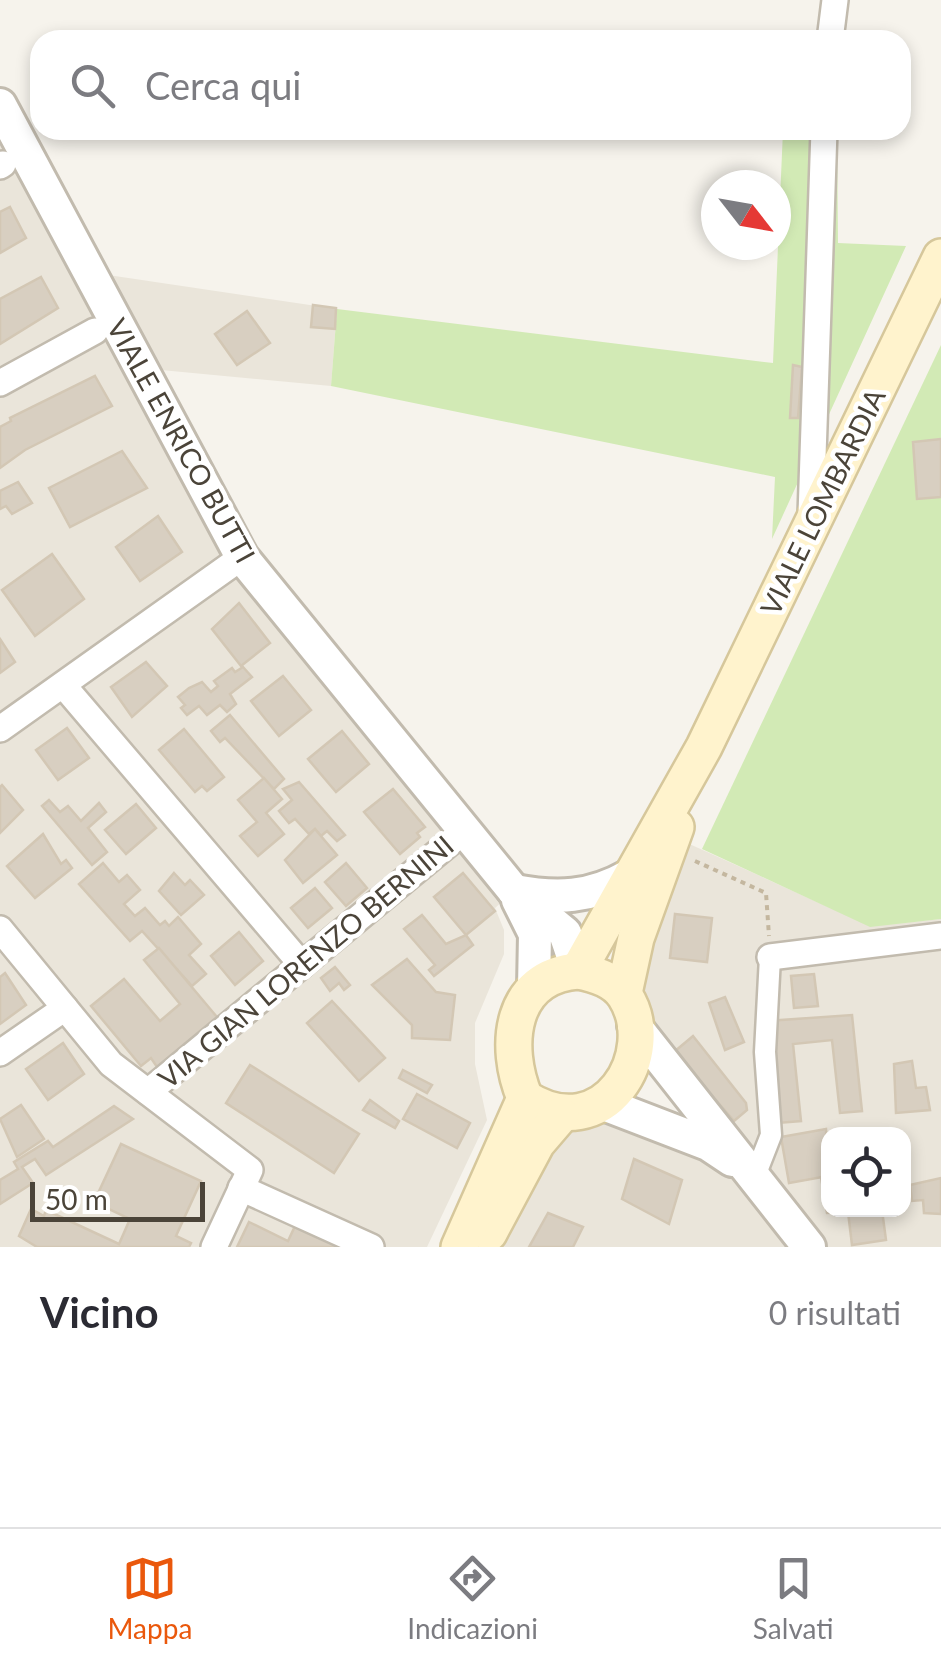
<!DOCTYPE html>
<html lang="it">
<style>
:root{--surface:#fff;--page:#f7f7f7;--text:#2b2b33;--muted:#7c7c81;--line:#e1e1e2;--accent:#ea580c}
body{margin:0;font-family:Lato,sans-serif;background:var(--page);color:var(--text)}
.controls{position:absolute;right:30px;bottom:30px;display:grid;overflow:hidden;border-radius:20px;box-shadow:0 5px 15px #0003}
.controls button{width:90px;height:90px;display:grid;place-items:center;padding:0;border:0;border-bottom:2px solid var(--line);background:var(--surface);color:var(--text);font:50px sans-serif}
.compass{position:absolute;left:701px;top:170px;width:90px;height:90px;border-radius:50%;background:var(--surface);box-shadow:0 5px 15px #0003;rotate:121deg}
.scale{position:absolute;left:30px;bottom:25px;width:175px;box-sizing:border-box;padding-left:10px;border:5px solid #4b4439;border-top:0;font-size:28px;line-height:35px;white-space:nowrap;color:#4b4439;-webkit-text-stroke:8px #fff;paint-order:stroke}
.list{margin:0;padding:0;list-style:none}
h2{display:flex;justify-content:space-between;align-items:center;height:130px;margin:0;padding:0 40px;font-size:42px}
h2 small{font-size:32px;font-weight:400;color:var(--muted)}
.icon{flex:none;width:55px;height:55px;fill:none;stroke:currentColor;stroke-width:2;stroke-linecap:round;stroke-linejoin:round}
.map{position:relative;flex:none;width:941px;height:1247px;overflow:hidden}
.search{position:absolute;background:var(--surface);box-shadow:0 5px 15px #0003;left:30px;right:30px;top:30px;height:110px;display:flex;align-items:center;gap:25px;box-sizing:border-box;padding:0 35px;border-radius:30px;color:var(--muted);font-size:38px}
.sheet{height:280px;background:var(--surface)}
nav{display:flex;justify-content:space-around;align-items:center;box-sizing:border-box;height:140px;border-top:2px solid var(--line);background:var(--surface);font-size:28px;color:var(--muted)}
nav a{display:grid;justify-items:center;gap:5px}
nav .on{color:var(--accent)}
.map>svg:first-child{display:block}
.residential{fill:#eae5da;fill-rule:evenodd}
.green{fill:#d2eab5}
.building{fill:#d8cfc1;stroke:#d3c7b4;stroke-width:2.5}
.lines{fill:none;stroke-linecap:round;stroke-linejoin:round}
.pedestrian-casing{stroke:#c2bbae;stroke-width:25}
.minor-casing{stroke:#c2bbae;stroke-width:30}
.tertiary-casing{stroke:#c2bbae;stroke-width:38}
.secondary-casing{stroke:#d6c79b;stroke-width:40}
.path{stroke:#c4b79f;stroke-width:4;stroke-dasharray:5 5;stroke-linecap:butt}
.pedestrian{stroke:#fff;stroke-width:20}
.minor{stroke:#fff;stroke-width:25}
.tertiary{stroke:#fff;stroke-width:32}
.secondary{stroke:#fff3cd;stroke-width:35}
.labels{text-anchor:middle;stroke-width:9;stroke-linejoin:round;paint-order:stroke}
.street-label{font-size:28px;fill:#4b4439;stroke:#fff}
</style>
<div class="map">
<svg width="941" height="1247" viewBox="0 0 941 1247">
<rect width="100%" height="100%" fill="#f6f3ec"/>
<g class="residential">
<path d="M0,105L88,272L337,309L331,386L140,368L211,507L514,891L495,908L504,930V954L475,1023V1064L487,1120L427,1247H0Z"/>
<path d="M674,837L870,926L941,919V1247H817L637,1024L640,934ZM828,1134H904V1210H828Z"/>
<path d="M606,1109L706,1146L803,1247H485L539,1145Z"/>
</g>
<g class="green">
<path d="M783,130H837L838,243L906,246L772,539L775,477L331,386L337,309L773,363Z"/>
<path d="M941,345V919L870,927L702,849Z"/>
</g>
<g class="building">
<path d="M10,207L26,238L0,253V212Z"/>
<path d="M41,277L58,308L0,344V299Z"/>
<path d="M313,305L336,308L335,329L311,327Z"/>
<path d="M247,311L270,343L237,365L215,334Z"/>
<path d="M793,365L802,367L798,418H790Z"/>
<path d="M95,376L112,406L25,450L0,468V427L11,421L10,418Z"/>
<path d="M941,439V497L917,499L913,442Z"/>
<path d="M122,451L147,488L70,527L49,488Z"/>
<path d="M18,482L32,503L12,514L6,506L0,509V491Z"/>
<path d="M158,516L182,552L140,581L116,547Z"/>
<path d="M52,554L84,599L35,636L2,590Z"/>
<path d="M239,603L270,643L241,666L212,629Z"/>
<path d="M0,639L15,662L0,673Z"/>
<path d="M146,662L167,686L132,717L111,687Z"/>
<path d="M243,667L252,677L230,694L236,704L227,712L220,705L207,715L199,706L187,715L181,708L185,705L178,697L189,688L202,682L211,692L218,686L214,681L232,668L235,672Z"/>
<path d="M283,676L311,710L279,736L251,701Z"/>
<path d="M230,715L284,779L274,789L225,738L220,742L211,731Z"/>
<path d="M67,728L89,758L58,780L36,750Z"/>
<path d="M184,729L224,777L207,791L202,786L195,792L159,750Z"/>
<path d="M342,731L369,764L336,792L308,759Z"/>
<path d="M264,778L282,799L266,813L284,834L258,856L240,836L257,822L238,800Z"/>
<path d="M299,782L345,835L337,841L327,831L321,836L315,829L309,834L295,819L289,823L279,811L292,800L283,789Z"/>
<path d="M2,785L23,810L0,833V787Z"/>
<path d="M393,789L425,827L417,833L420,837L400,854L364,812Z"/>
<path d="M49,800L60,812L68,806L81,821L99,803L106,812L88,828L107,852L92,865L42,806Z"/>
<path d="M136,804L156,828L126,854L105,830Z"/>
<path d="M315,829L337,855L303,883L285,860Z"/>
<path d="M43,834L61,864L66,860L72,868L35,898L7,866Z"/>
<path d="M103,863L119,882L127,875L140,890L124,904L135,916L145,908L160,925L165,921L169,926L178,917L201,944L189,955L206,974L192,986L142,931L130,941L79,884Z"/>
<path d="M346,863L367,888L346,906L325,882Z"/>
<path d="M174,873L185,885L190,880L204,895L181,915L159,891Z"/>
<path d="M463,873L495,911L466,935L434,897Z"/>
<path d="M315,888L332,908L308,928L291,908Z"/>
<path d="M675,914L712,918L707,962L670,958Z"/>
<path d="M422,915L446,944L466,935L473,945L434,976L429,970L435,965L404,929Z"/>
<path d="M239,932L263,961L235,985L211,956Z"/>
<path d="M159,948L217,1017L157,1067L151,1058L141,1066L91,1006L124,979L160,1021L180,1004L144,960Z"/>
<path d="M407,959L436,992L455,995L450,1040L412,1038V1025L372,985Z"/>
<path d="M335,967L350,985L344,990L339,983L330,991L321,978Z"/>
<path d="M5,973L26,1005L0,1024V977Z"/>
<path d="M814,974L818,1006L794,1008L791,976Z"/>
<path d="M725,997L744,1042L725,1050L709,1003Z"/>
<path d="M332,1001L385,1058L359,1081L307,1023Z"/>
<path d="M852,1015L862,1111L840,1113L832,1040L793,1044L801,1121L778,1123L767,1021Z"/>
<path d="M693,1036L746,1103L747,1110L734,1121L674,1052Z"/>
<path d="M63,1043L84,1074L48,1100L26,1069Z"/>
<path d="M912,1061L916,1088L926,1087L930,1110L896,1113L894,1064Z"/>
<path d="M250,1065L359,1134L334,1173L226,1103Z"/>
<path d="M403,1070L432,1085L427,1093L399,1078Z"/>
<path d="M417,1094L470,1123L457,1148L403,1119Z"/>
<path d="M370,1100L399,1121L395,1128L363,1110Z"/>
<path d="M21,1105L44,1139L17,1157L0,1119Z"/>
<path d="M114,1106L133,1119L46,1175L35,1159L22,1167L33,1183L0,1204V1180L18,1169L14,1162L48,1141L53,1147Z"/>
<path d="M826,1129L828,1176L789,1183L781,1137Z"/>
<path d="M121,1144L201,1181L176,1236L191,1243L189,1247H37L19,1236L31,1209L44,1216L46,1210L119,1244L130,1219L94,1202Z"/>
<path d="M634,1159L682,1180L669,1224L622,1199Z"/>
<path d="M828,1176V1210H882L886,1240L852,1245L848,1212L827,1213L821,1177Z"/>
<path d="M941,1178V1214L924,1213L923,1200L912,1201L910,1185Z"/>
<path d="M548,1213L583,1227L573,1247H529Z"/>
<path d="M249,1222L288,1241L296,1224L344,1247H237Z"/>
</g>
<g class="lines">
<defs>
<path id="pedestrian" d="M755,1176L771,1135L765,1052L770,957"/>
<g id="minor">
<path d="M830,40L835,0"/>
<path d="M0,166L3,164"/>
<path d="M0,383L95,331"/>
<path d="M811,515L824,130"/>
<path d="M63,685L302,965"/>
<path d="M0,729L242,557"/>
<path d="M0,929L111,1064L250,1170L214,1247"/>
<path d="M770,957L941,936"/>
<path d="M0,1053L65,1008"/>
<path d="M148,1092L464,831"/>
<path d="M241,1188L371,1247"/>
</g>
<g id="tertiary">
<path d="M0,105L242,557L514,891L565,933L578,971"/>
<path d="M514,891C557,899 590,898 629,876"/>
<path d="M518,900L535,934L534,988"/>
<path d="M634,1025L809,1247"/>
<path d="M604,1104L708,1144L732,1160"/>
</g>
<g id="secondary">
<path d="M578,971L704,747L941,257"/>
<path d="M578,971C595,974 615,980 625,996C661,1052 605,1149 525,1098C503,1046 510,976 578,971Z"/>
<path d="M624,993L636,938L676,827"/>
<path d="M489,1233L537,1143L561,1115"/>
<path d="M459,1247L525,1098"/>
</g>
</defs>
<use href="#pedestrian" class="pedestrian-casing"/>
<use href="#minor" class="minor-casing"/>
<use href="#tertiary" class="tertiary-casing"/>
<use href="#secondary" class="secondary-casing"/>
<path class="path" d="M695,861L766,893L769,936"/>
<use href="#pedestrian" class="pedestrian"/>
<use href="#minor" class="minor"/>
<use href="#tertiary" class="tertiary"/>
<use href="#secondary" class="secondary"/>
</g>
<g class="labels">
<g class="street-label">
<text transform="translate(181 441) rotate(61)" y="10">VIALE ENRICO BUTTI</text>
<text transform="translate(823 502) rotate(-64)" y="10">VIALE LOMBARDIA</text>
<text transform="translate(306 962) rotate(-40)" y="10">VIA GIAN LORENZO BERNINI</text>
</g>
</g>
</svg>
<div class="controls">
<button><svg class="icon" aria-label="locate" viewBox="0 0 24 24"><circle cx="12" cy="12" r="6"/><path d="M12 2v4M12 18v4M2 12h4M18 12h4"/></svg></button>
</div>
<svg class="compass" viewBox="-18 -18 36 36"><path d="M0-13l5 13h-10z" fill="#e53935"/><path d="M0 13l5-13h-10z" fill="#7c7c81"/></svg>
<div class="scale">50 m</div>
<div class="search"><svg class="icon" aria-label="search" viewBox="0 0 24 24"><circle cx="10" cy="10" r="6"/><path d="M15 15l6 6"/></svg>Cerca qui</div>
</div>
<section class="sheet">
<h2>Vicino<small>0 risultati</small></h2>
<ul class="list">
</ul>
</section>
<nav>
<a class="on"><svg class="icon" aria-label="map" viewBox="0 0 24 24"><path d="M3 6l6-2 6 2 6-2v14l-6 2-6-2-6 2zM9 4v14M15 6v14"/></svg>Mappa</a>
<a><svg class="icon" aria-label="directions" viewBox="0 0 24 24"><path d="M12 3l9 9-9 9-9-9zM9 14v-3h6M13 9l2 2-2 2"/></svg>Indicazioni</a>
<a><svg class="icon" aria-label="saved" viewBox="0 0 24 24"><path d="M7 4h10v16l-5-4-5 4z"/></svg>Salvati</a>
</nav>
